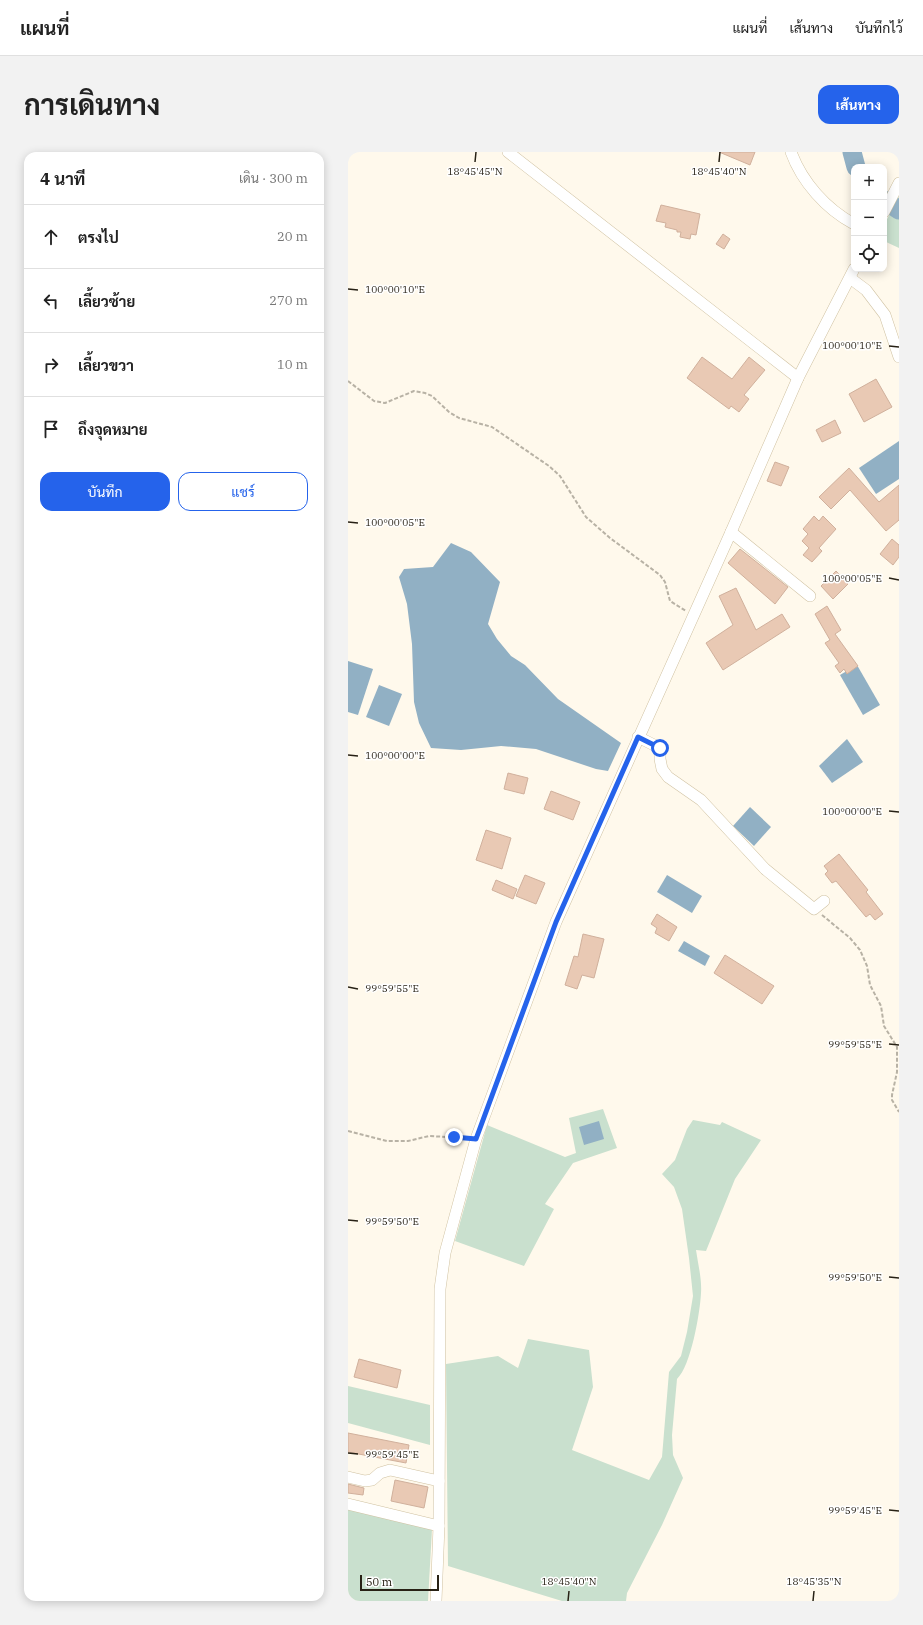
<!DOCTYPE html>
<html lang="th">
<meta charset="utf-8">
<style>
:root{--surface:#fff;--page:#f2f2f2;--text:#222;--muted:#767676;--line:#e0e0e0;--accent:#2563eb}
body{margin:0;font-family:"IBM Plex Serif",Sarabun,serif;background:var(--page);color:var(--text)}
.controls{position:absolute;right:12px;top:12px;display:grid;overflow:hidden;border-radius:8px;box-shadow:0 2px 10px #0003}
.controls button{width:36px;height:36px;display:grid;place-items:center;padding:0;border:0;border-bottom:1px solid var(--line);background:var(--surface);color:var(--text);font:20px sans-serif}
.scale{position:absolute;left:12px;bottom:10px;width:79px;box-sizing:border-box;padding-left:4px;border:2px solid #272115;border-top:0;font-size:11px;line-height:14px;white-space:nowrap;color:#272115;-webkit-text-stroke:3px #fff;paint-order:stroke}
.stop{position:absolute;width:12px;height:12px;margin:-9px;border:3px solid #2563eb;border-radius:50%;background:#fff}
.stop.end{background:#2563eb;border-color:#fff;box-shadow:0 1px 4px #0008}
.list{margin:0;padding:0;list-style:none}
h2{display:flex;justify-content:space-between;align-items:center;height:52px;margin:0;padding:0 16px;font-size:17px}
h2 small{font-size:13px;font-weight:400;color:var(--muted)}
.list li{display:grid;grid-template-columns:26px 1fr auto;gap:12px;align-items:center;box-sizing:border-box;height:64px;padding:0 16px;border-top:1px solid var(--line)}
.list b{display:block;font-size:15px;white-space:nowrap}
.list em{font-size:13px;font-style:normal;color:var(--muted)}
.actions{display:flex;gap:8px;padding:12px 16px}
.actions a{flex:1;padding:9px 0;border:1px solid var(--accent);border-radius:12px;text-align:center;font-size:14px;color:var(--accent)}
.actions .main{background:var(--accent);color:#fff}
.icon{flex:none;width:22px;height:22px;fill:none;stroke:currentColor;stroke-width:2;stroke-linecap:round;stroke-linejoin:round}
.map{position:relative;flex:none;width:551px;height:1449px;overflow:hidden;border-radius:12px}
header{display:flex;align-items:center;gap:24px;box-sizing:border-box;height:56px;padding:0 20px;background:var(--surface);border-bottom:1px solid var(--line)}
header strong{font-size:19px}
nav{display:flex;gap:22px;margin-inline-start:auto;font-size:14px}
.intro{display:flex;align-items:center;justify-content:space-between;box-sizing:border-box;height:96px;padding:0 24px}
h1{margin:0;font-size:28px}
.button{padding:10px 18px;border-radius:12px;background:var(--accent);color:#fff;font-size:14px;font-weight:700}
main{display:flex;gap:24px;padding:0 24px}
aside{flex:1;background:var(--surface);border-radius:12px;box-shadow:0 2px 10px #0003}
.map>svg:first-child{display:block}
.green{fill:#c9e0ce}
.water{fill:#91b0c4}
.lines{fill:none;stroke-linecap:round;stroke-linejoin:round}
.river{stroke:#91b0c4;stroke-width:19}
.building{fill:#e9c9b4;stroke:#d0b09c}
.minor-casing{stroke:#d0c2a2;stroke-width:12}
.path{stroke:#b8b2a5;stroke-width:2;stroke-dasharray:4 2;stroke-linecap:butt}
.minor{stroke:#fff;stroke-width:11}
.route{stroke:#2563eb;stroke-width:5}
.ticks{fill:none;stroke:#272115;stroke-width:1.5}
.ticks-label{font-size:10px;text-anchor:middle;fill:#272115;stroke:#fff;stroke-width:3;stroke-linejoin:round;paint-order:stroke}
</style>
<header>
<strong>แผนที่</strong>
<nav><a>แผนที่</a><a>เส้นทาง</a><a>บันทึกไว้</a></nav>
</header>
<div class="intro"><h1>การเดินทาง</h1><a class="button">เส้นทาง</a></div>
<main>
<aside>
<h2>4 นาที<small>เดิน · 300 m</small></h2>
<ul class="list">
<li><svg class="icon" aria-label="ahead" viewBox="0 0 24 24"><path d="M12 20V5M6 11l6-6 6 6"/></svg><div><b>ตรงไป</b></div><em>20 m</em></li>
<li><svg class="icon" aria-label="left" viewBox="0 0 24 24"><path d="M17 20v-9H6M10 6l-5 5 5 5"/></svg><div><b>เลี้ยวซ้าย</b></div><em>270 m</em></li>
<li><svg class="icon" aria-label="right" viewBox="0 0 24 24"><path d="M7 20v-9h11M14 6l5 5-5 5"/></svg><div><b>เลี้ยวขวา</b></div><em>10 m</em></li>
<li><svg class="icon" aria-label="arrive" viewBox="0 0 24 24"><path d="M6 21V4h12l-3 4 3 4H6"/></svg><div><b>ถึงจุดหมาย</b></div></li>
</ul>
<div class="actions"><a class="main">บันทึก</a><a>แชร์</a></div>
</aside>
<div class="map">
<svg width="551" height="1449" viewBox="0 0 551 1449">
<rect width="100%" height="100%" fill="#fff9ec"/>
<g class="green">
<path d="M551,44V96L536,89V73Z"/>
<path d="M255,957L269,996L225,1011L197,1052L206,1057L176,1114L107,1089L139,973L217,1005L228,1001L221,966Z"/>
<path d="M345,968L372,973L374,970L413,988L387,1027L358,1099L348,1098C350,1112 354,1127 353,1141C352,1161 343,1214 329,1227L324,1283L325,1303L335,1326L314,1373L279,1441L278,1449H214L100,1414L98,1212L150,1204L170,1216L180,1187L241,1198L245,1235L224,1298L301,1328L314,1305L321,1220L333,1204L339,1180L345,1144L341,1106L334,1057L326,1035L314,1022L327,1008L339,977Z"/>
<path d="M0,1234L82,1253V1293L0,1271Z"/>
<path d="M0,1356L84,1377L80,1449H0Z"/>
</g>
<g class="water">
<path d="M551,289V327L528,342L511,316Z"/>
<path d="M103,391L123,400L152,430L140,472L149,487L163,504L177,513L210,547L273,591L260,619L248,617L188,597L153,594L113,598L83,596L71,571L66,550L64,492L59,452L51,425L56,417L85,415Z"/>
<path d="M0,509L25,517L10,563L0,560Z"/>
<path d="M509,513L532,553L515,563L492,523Z"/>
<path d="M31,533L54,542L41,574L18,565Z"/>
<path d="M499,587L515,610L484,631L471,614Z"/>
<path d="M402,655L423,675L406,694L385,674Z"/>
<path d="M319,723L354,744L344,761L309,740Z"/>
<path d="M336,789L362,804L357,814L330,799Z"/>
<path d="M251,969L256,987L236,993L231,975Z"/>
</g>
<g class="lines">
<g class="river">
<path d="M504,0L508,15"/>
<path d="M536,48L551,58"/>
</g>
</g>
<g class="building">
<path d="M371,0H407L402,13Z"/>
<path d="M313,53L352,62L348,83L343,82L342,87L332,85L333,80H329V78L317,75L318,71L308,69Z"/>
<path d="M375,82L382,87L376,97L368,92Z"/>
<path d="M354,205L384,227L401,205L417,218L396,243L401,247L391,260L383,254L381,257L339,226Z"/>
<path d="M528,227L544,255L516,270L501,242Z"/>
<path d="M487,268L493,281L474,290L468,278Z"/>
<path d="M427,310L441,315L433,334L419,329Z"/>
<path d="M501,316L531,350L551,333V368L538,379L502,338L483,357L471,345Z"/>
<path d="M466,364L471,369L475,364L488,377L471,396L474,399L464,410L455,403L461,396L454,389L460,382L455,377Z"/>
<path d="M544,387L551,393V405L545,413L532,402Z"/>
<path d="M392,397L440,435L427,452L380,411Z"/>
<path d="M488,419L500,432L485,447L473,434Z"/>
<path d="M388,436L408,478L434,462L442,475L375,518L358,491L385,473L371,444Z"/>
<path d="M479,454L493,478L487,482L510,514L499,522L496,517L492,521L487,514L491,511L477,491L482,488L467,462Z"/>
<path d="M160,621L180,626L176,642L156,637Z"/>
<path d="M203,639L232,650L225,668L196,657Z"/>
<path d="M138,678L163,686L154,717L128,708Z"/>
<path d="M491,702L520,738L518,740L535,762L527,768L522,762L518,765L488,729L484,731L477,722L480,719L476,714Z"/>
<path d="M177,723L197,731L188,752L168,744Z"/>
<path d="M148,728L169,737L165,747L144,738Z"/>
<path d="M309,762L329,775L321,789L307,781L309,776L303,772Z"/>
<path d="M235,782L256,787L246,826L234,823L229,837L217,833L226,804L230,805Z"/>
<path d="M377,803L426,834L414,852L366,821Z"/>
<path d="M11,1207L53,1218L49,1236L6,1225Z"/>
<path d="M0,1281L61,1293L58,1311L0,1300Z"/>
<path d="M47,1328L80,1335L76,1356L43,1349Z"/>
<path d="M0,1332L16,1336L15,1343L0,1341Z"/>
</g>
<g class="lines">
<defs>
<g id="minor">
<path d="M160,0L450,226"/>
<path d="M443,0C454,30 478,57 506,72"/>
<path d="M536,60L551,31"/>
<path d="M502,126L518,138L537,163L551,205"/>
<path d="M383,380L462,444"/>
<path d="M290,585L312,596V607L314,617L320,625L353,648L417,717L466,757L476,749"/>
<path d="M0,1325L17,1329L24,1328L32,1321L42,1318L91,1329"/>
<path d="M0,1352L91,1374"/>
<path d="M88,1449L91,1374L92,1137L97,1101L128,987L208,770L383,380L450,226L506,117"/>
</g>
</defs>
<use href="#minor" class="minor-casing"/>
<g class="path">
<path d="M0,229L26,249L37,251L66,239L77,241L84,244L101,260L111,266L144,275L201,314L212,324L238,365L262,386L312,423L317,430L322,449L338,459"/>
<path d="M474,763L502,786L512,798L519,814L522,833L533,854L536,874L549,895V920L544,943V948L551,960"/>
<path d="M0,979L39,989H60L81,984L118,986"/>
</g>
<use href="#minor" class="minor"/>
</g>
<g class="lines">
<path class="route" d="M106,985L128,987L208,770L290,585L312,596"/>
</g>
<path class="ticks" d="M127,10L128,0M371,10L372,0M0,137L10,138M541,194L551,195M0,370L10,371M541,426L551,428M0,603L10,604M541,659L551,660M0,835L10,837M541,892L551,893M0,1068L10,1069M541,1125L551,1126M0,1301L10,1302M541,1358L551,1359M220,1449L221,1439M465,1449L466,1439"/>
<g class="ticks-label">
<text x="127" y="23">18°45'45"N</text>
<text x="371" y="23">18°45'40"N</text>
<text x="47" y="141">100°00'10"E</text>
<text x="504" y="197">100°00'10"E</text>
<text x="47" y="374">100°00'05"E</text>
<text x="504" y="430">100°00'05"E</text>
<text x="47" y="607">100°00'00"E</text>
<text x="504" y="663">100°00'00"E</text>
<text x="44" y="840">99°59'55"E</text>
<text x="507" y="896">99°59'55"E</text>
<text x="44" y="1073">99°59'50"E</text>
<text x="507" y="1129">99°59'50"E</text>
<text x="44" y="1306">99°59'45"E</text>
<text x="507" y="1362">99°59'45"E</text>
<text x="221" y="1433">18°45'40"N</text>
<text x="466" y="1433">18°45'35"N</text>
</g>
</svg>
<div class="controls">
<button>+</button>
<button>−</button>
<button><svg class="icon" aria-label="locate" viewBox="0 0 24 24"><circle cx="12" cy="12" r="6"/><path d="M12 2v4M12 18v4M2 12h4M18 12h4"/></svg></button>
</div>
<div class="scale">50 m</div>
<div class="stop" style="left:312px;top:596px"></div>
<div class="stop end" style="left:106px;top:985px"></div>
</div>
</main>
